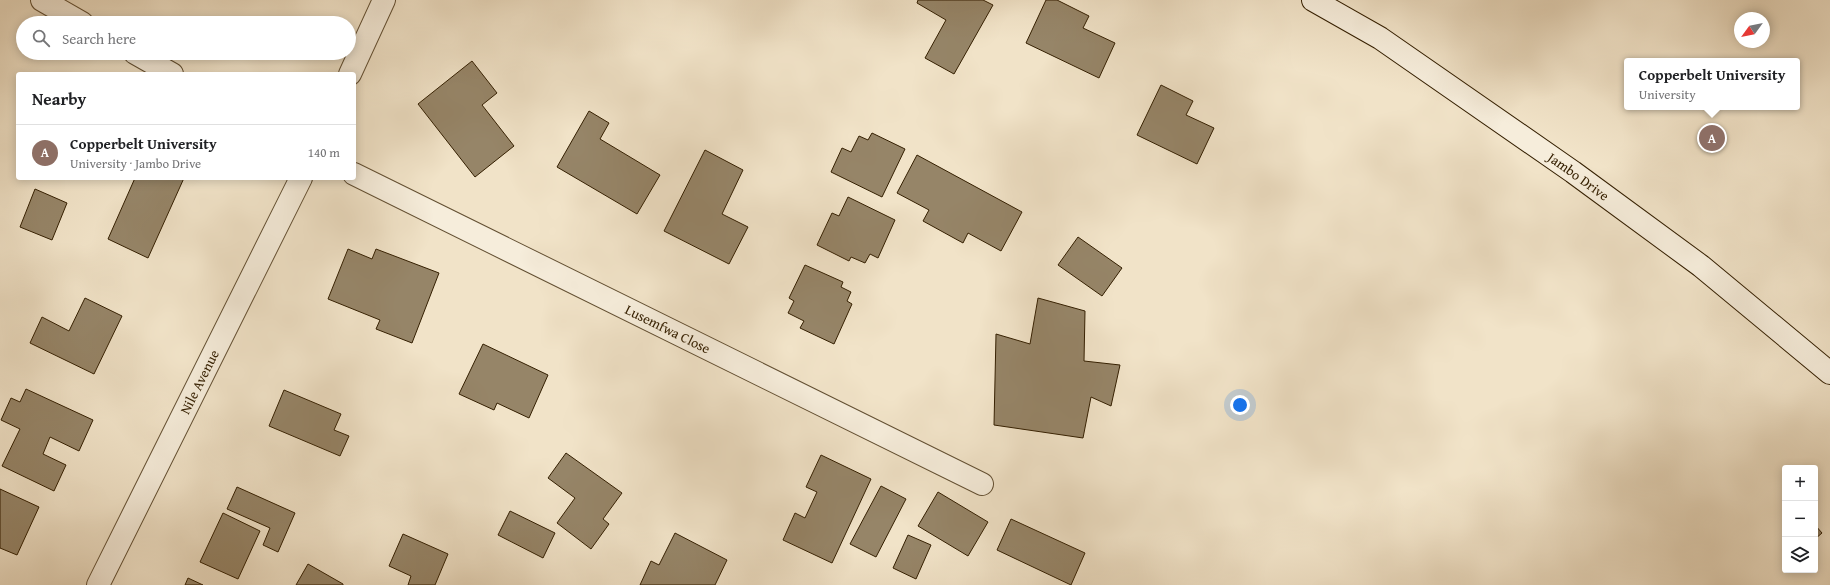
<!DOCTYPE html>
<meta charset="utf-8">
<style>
:root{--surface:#fff;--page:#f2f2f2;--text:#202124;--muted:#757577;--line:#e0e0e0;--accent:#1a73e8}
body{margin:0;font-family:"Gentium Book Plus",serif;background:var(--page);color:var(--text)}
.controls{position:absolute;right:12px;bottom:12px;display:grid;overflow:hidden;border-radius:4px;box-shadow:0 2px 10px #0003}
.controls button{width:36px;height:36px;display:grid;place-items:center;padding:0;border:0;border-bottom:1px solid var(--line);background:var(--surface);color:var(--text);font:20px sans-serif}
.compass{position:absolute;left:1734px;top:12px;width:36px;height:36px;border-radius:50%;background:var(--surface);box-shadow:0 2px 10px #0003;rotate:237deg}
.you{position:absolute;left:1240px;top:405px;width:14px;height:14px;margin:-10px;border:3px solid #fff;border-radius:50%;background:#1a73e8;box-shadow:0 0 0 6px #1a73e833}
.badge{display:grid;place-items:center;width:26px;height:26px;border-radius:50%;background:var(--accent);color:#fff;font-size:13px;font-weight:700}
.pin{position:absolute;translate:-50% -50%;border:2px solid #fff;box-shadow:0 1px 4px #0006}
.popup{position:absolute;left:1624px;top:58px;width:176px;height:52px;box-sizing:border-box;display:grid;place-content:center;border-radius:4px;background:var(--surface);filter:drop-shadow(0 1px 3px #0005);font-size:13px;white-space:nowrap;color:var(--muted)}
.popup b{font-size:15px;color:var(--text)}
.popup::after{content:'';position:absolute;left:50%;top:100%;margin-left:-8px;border:8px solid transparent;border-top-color:var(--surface)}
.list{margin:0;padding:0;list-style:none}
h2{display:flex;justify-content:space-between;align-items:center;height:52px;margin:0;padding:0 16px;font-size:17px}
h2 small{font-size:13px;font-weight:400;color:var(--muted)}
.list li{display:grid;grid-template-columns:26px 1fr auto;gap:12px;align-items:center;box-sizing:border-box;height:56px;padding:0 16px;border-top:1px solid var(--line)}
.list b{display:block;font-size:15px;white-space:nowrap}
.list p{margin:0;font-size:13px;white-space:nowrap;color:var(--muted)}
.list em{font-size:13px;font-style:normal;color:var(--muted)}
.icon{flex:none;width:22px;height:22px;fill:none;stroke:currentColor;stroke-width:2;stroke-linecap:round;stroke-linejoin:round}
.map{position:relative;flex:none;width:1830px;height:585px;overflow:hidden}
.search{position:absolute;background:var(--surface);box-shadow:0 2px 10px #0003;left:16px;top:16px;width:340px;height:44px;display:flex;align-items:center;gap:10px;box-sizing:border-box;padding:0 14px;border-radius:22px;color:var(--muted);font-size:15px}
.panel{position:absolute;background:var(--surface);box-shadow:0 2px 10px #0003;left:16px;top:72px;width:340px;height:108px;border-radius:4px}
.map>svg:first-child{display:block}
.building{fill:#968568;stroke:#341f01}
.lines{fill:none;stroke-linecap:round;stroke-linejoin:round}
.street-casing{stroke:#635033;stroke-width:24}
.secondary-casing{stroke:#341f01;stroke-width:24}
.street{stroke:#f6eddb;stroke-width:22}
.secondary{stroke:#f6eddb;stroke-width:22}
.labels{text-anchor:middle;stroke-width:4;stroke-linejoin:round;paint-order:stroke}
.street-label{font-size:14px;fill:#341f01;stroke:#f6eddb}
</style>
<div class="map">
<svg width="1830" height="585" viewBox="0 0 1830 585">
<rect width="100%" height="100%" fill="#f1e3c8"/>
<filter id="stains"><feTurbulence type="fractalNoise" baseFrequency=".005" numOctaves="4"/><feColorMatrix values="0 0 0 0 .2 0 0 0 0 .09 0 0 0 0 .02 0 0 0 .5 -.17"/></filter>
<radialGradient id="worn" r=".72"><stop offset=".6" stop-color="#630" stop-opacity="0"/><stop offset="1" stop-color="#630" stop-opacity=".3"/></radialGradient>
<g class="building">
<path d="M918,0H983L993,5L954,74L925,58L946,20L917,3Z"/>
<path d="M1046,0H1057L1089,16L1083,28L1115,43L1099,78L1026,43Z"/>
<path d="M472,61L497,93L482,105L514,146L475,177L418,104Z"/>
<path d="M1161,85L1193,101L1186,115L1214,128L1197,164L1137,135Z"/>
<path d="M589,111L609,123L600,139L660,175L637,214L557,167Z"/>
<path d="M872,133L905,149L882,197L831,172L842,148L851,152L859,136L868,140Z"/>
<path d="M705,150L743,170L722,214L748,227L729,264L664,231Z"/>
<path d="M917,155L1022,212L1001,251L968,233L963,243L923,221L929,210L897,193Z"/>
<path d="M135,178H184L148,258L108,239Z"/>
<path d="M35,189L67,203L52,240L20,227Z"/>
<path d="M848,197L895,220L878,258L870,254L865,263L851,257L849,261L817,245L832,213L839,216Z"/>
<path d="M1078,237L1122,268L1102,296L1058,265Z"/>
<path d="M348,249L372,259L376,249L439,273L412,343L376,329L380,320L328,299Z"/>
<path d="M805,265L843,282L841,287L851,292L847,301L852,304L834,344L800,328L804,321L788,313L794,301L789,298Z"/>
<path d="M85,298L122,316L94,374L30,343L42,317L69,331Z"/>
<path d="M1038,298L1085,311L1084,361L1120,365L1111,406L1091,397L1083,438L994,425L996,334L1030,344Z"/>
<path d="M483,344L548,375L529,418L497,403L494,410L459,394Z"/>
<path d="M26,389L93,420L79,451L50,437L43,454L66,465L54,491L2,466L20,429L1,420L11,398L20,402Z"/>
<path d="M284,390L341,414L334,430L349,436L340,456L269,426Z"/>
<path d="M566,453L622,493L603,519L609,524L591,549L557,523L575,498L548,478Z"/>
<path d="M821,455L871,479L832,563L783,540L795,513L805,518L817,492L806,487Z"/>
<path d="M881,486L906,499L876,557L850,544Z"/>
<path d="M237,487L295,513L278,552L263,545L270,528L227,509Z"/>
<path d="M0,489L39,507L17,555L0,548Z"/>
<path d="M938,492L988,522L968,556L918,526Z"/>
<path d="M510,511L555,533L543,558L498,535Z"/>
<path d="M223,513L260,531L238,579L200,562Z"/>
<path d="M1011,519L1085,553L1071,585L997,550Z"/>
<path d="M1815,525L1822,533L1815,539Z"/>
<path d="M675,533L727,560L715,585H640L651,561L659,565Z"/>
<path d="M403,534L448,554L435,585H408L411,576L389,566Z"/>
<path d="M908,535L931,545L916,579L893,568Z"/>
<path d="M308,564L343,584V585H296Z"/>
<path d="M188,578L203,585H185Z"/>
</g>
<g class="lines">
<defs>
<g id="street">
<path d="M42,0L82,23"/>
<path d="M135,53L172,74"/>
<path d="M350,74L384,0"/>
<path id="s1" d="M354,174L982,484"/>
<path id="s2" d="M98,585L301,178"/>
</g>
<g id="secondary">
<path id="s3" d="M1313,0L1380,38L1573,172L1701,266L1830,373"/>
</g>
</defs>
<use href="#street" class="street-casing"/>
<use href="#secondary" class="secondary-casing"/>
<use href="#street" class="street"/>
<use href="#secondary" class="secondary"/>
</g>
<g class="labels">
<g class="street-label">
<text dy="5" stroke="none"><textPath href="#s3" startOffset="319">Jambo Drive</textPath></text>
<text dy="5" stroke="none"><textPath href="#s1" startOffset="350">Lusemfwa Close</textPath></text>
<text dy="5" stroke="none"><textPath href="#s2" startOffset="227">Nile Avenue</textPath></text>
</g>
</g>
<rect width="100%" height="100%" filter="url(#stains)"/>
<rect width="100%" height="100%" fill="url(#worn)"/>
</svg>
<div class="controls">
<button>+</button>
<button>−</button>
<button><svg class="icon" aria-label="layers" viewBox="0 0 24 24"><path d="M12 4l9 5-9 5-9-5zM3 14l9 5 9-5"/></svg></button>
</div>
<svg class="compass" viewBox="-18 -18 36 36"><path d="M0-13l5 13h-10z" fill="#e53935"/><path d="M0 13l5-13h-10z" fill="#757577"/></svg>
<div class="you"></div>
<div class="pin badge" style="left:1712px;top:138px;background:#8d6e63">A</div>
<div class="popup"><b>Copperbelt University</b>University</div>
<div class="search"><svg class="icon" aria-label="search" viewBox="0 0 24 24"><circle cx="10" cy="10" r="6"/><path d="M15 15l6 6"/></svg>Search here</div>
<section class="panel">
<h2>Nearby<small></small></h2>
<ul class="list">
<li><span class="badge" style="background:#8d6e63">A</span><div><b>Copperbelt University</b><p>University · Jambo Drive</p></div><em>140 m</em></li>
</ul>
</section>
</div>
